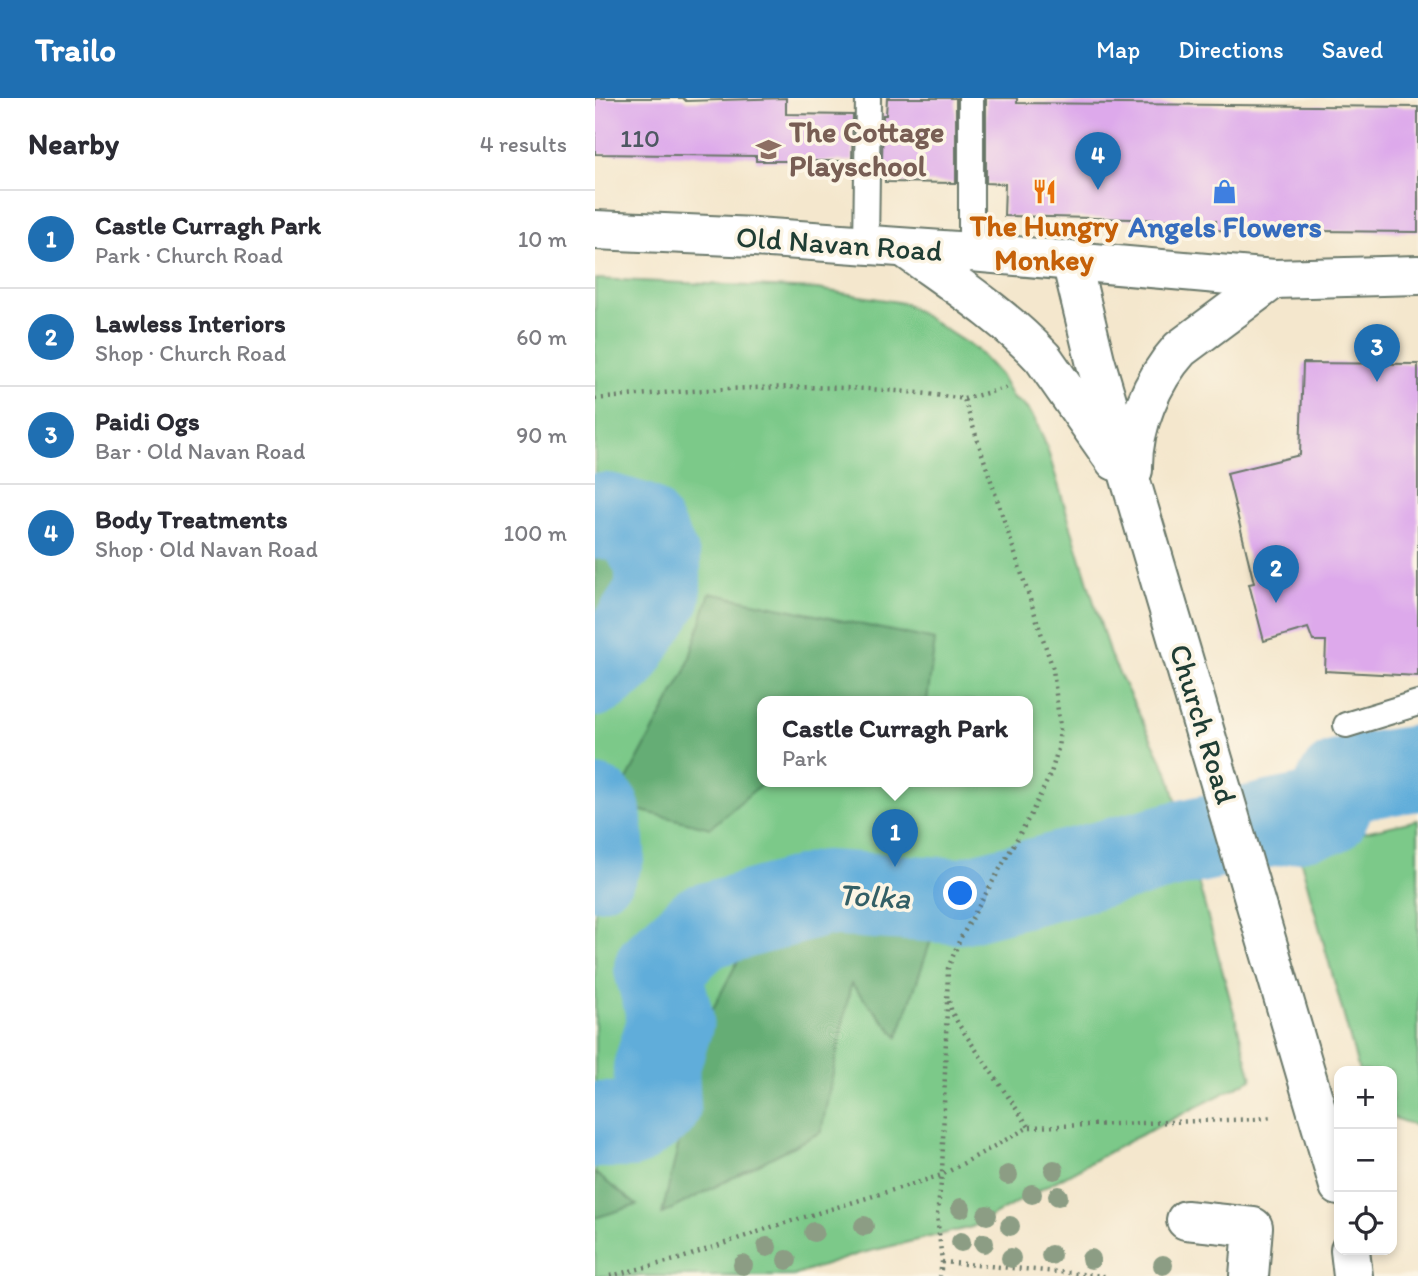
<!DOCTYPE html>
<meta charset="utf-8">
<style>
:root{--surface:#fff;--page:#f2f2f3;--text:#2b2b33;--muted:#7c7c81;--line:#e1e1e2;--accent:#1f6fb2}
body{margin:0;font-family:Itim,sans-serif;background:var(--page);color:var(--text)}
.controls{position:absolute;right:21px;bottom:21px;display:grid;overflow:hidden;border-radius:14px;box-shadow:0 4px 10px #0003}
.controls button{width:63px;height:63px;display:grid;place-items:center;padding:0;border:0;border-bottom:2px solid var(--line);background:var(--surface);color:var(--text);font:35px sans-serif}
.you{position:absolute;left:366px;top:796px;width:24px;height:24px;margin:-18px;border:5px solid #fff;border-radius:50%;background:#1a73e8;box-shadow:0 0 0 10px #1a73e833}
.badge{display:grid;place-items:center;width:46px;height:46px;border-radius:50%;background:var(--accent);color:#fff;font-size:23px;font-weight:700}
.pin{position:absolute;translate:-50% -58px;filter:drop-shadow(0 2px 4px #0008)}
.pin::after{content:'';position:absolute;top:37px;width:24px;height:21px;background:inherit;clip-path:polygon(0 0,100% 0,50% 100%)}
.popup{position:absolute;left:162px;top:598px;width:276px;height:91px;box-sizing:border-box;display:grid;place-content:center;border-radius:14px;background:var(--surface);filter:drop-shadow(0 2px 5px #0005);font-size:23px;white-space:nowrap;color:var(--muted)}
.popup b{font-size:26px;color:var(--text)}
.popup::after{content:'';position:absolute;left:50%;top:100%;margin-left:-14px;border:14px solid transparent;border-top-color:var(--surface)}
.list{margin:0;padding:0;list-style:none}
h2{display:flex;justify-content:space-between;align-items:center;height:91px;margin:0;padding:0 28px;font-size:30px}
h2 small{font-size:23px;font-weight:400;color:var(--muted)}
.list li{display:grid;grid-template-columns:46px 1fr auto;gap:21px;align-items:center;box-sizing:border-box;height:98px;padding:0 28px;border-top:2px solid var(--line)}
.list b{display:block;font-size:26px;white-space:nowrap}
.list p{margin:0;font-size:23px;white-space:nowrap;color:var(--muted)}
.list em{font-size:23px;font-style:normal;color:var(--muted)}
.icon{flex:none;width:38px;height:38px;fill:none;stroke:currentColor;stroke-width:2;stroke-linecap:round;stroke-linejoin:round}
.map{position:relative;flex:none;width:823px;height:1178px;overflow:hidden}
header{display:flex;align-items:center;gap:42px;box-sizing:border-box;height:98px;padding:0 35px;background:var(--accent);color:#fff}
header strong{font-size:33px}
nav{display:flex;gap:38px;margin-inline-start:auto;font-size:24px}
main{display:flex}
aside{flex:1;background:var(--surface)}
.map>svg:first-child{display:block}
.green{fill:#7cc989;stroke:#4e835e;stroke-width:2;fill-rule:evenodd}
.forest{fill:#65ad75;stroke:#427554;stroke-width:2}
.lines{fill:none;stroke-linecap:round;stroke-linejoin:round}
.river{stroke:#61adda;stroke-width:86}
.building{fill:#dda9eb}
.lane-casing{stroke:#6a786a;stroke-width:28}
.street-casing{stroke:#6a786a;stroke-width:42}
.secondary-casing{stroke:#6a786a;stroke-width:42}
.path{stroke:#6a786a;stroke-width:4.5;stroke-dasharray:2 5;stroke-linecap:butt}
.lane{stroke:#fff;stroke-width:24}
.street{stroke:#fff;stroke-width:38}
.secondary{stroke:#fff;stroke-width:38}
.tree{fill:#8c9d84}
.labels{text-anchor:middle;stroke-width:7;stroke-linejoin:round;paint-order:stroke}
.number-label{font-size:26px;fill:#4e5862}
.education-label{font-size:30px;font-weight:bold;fill:#785e54;stroke:#fcf5e5;text-anchor:start}
.food-label{font-size:30px;font-weight:bold;fill:#c56008;stroke:#fcf5e5}
.shop-label{font-size:30px;font-weight:bold;fill:#366cbe;stroke:#fcf5e5}
.street-label{font-size:30px;fill:#1f3d34;stroke:#fcf5e5}
.water-label{font-size:32px;font-style:italic;fill:#335f66;stroke:#fcf5e5}
</style>
<header>
<strong>Trailo</strong>
<nav><a>Map</a><a>Directions</a><a>Saved</a></nav>
</header>
<main>
<aside>
<h2>Nearby<small>4 results</small></h2>
<ul class="list">
<li><span class="badge">1</span><div><b>Castle Curragh Park</b><p>Park · Church Road</p></div><em>10 m</em></li>
<li><span class="badge">2</span><div><b>Lawless Interiors</b><p>Shop · Church Road</p></div><em>60 m</em></li>
<li><span class="badge">3</span><div><b>Paidi Ogs</b><p>Bar · Old Navan Road</p></div><em>90 m</em></li>
<li><span class="badge">4</span><div><b>Body Treatments</b><p>Shop · Old Navan Road</p></div><em>100 m</em></li>
</ul>
</aside>
<div class="map">
<svg width="823" height="1178" viewBox="0 0 823 1178">
<rect width="100%" height="100%" fill="#fcf5e5"/>
<filter id="ink" filterUnits="userSpaceOnUse"><feTurbulence type="fractalNoise" baseFrequency=".0143" numOctaves="2"/><feDisplacementMap in="SourceGraphic" scale="14" xChannelSelector="R" yChannelSelector="G"/><feConvolveMatrix kernelMatrix="1 2 1 2 8 2 1 2 1" color-interpolation-filters="sRGB"/></filter>
<filter id="wash" filterUnits="userSpaceOnUse"><feTurbulence type="fractalNoise" baseFrequency=".00686" numOctaves="4" result="noise"/><feDisplacementMap in="SourceGraphic" scale="28" xChannelSelector="R" yChannelSelector="G"/><feGaussianBlur stdDeviation="1.57" result="paint"/><feColorMatrix in="noise" values="0 0 0 0 0 0 0 0 0 0 0 0 0 0 0 0 0 1.4 0 .05"/><feComposite in="paint" operator="in"/></filter>
<g filter="url(#wash)">
<rect width="100%" height="100%" fill="#f4e7cd"/>
<g class="green">
<path d="M0,181L222,191L309,205L382,252L405,277L418,301C438,309 445,332 452,350L515,557L574,677L657,981L538,1041L377,1129L263,1156L198,1178H0ZM167,603H433V683H167Z"/>
<path d="M823,722V1029L797,1019V973H764L702,749Z"/>
</g>
<g class="forest">
<path d="M0,437H16L39,463L6,519H0Z"/>
<path d="M115,495L340,542L332,603H167V683H170L115,730L19,706L91,572Z"/>
<path d="M344,819L303,939L256,886L226,1034L67,1116L114,918L147,855L265,821Z"/>
<path d="M0,1075L42,1107L0,1120Z"/>
</g>
<g class="lines">
<g class="river">
<path d="M0,418H12L43,427L63,465V496L23,558L0,576"/>
<path d="M0,710L3,714L7,754L0,769"/>
<path d="M0,1027H34L63,1007L61,971L76,922L62,870L107,829L229,795L365,803L579,747L731,714L745,685L769,678L823,670"/>
</g>
</g>
<g id="blocks">
<g class="building">
<path d="M0,0H88L91,3L191,0V16L258,17L257,63H161V58L0,56Z"/>
<path d="M292,0H361V85L290,84V63H287L288,17H291Z"/>
<path d="M391,0H422V5L823,9V134L621,132V123L409,118L410,86L391,85Z"/>
<path d="M708,265L823,266V578L730,573L731,543H718L713,530L669,543L654,486L659,485L632,375L705,357Z"/>
</g>
</g>
</g>
<g filter="url(#ink)">
<use href="#blocks" fill-opacity="0" stroke="#6a786a" stroke-width="2"/>
<g class="lines">
<defs>
<g id="lane">
<path d="M271,147L273,0"/>
<path d="M376,154V0"/>
<path d="M751,627L823,605"/>
</g>
<path id="street" d="M591,1122L658,1129L654,1178"/>
<g id="secondary">
<path d="M0,132L160,139L376,154L679,181L823,177"/>
<path d="M311,151C358,185 408,217 448,260L520,363"/>
<path d="M476,162L500,262L744,1088"/>
<path d="M538,372C537,329 557,282 585,251L679,181"/>
<path d="M755,1152L758,1178"/>
</g>
</defs>
<use href="#lane" class="lane-casing"/>
<use href="#street" class="street-casing"/>
<use href="#secondary" class="secondary-casing"/>
<g class="path">
<path d="M0,301C122,289 248,282 369,301L458,571L465,630L463,651L456,675L435,718L365,841L353,870L347,1077L434,1029L663,1021L677,1019"/>
<path d="M369,301L410,290L415,287"/>
<path d="M354,903L357,915L366,930L434,1029"/>
<path d="M347,1164L510,1178"/>
<path d="M15,1178L84,1161L177,1129L347,1077L342,1117L347,1164L345,1178"/>
</g>
<use href="#lane" class="lane"/>
<use href="#street" class="street"/>
<use href="#secondary" class="secondary"/>
</g>
<g class="tree">
<circle cx="459" cy="1072" r="10"/>
<circle cx="413" cy="1077" r="10"/>
<circle cx="437" cy="1096" r="10"/>
<circle cx="463" cy="1098" r="10"/>
<circle cx="366" cy="1110" r="10"/>
<circle cx="392" cy="1117" r="10"/>
<circle cx="269" cy="1128" r="10"/>
<circle cx="415" cy="1128" r="10"/>
<circle cx="219" cy="1134" r="10"/>
<circle cx="366" cy="1144" r="10"/>
<circle cx="389" cy="1145" r="10"/>
<circle cx="172" cy="1149" r="10"/>
<circle cx="456" cy="1157" r="10"/>
<circle cx="416" cy="1160" r="10"/>
<circle cx="496" cy="1161" r="10"/>
<circle cx="192" cy="1162" r="10"/>
<circle cx="148" cy="1167" r="10"/>
<circle cx="568" cy="1167" r="10"/>
</g>
</g>
<defs>
<symbol id="school-bare" viewBox="-9 -9 18 18"><path d="M0-5L7-2L0 1L-7-2ZM-4 1L0 2.5L4 1V4Q0 6-4 4Z" fill="#8d6e63" stroke="#fcf5e5" stroke-width="2.5" paint-order="stroke"/></symbol>
<symbol id="restaurant-bare" viewBox="-9 -9 18 18"><path d="M-5-6h1v4h1v-4h1v4h1v-4h1v5L-1.5 .5V6h-2V.5L-5-1ZM5-6V6H3V1.5H1.5Q1.5-4 5-6Z" fill="#e8710a" stroke="#fcf5e5" stroke-width="2.5" paint-order="stroke"/></symbol>
<symbol id="shop-bare" viewBox="-9 -9 18 18"><path d="M-5-2.5h2.3a2.7 3.5 0 0 1 5.4 0H5L5.5 6h-11ZM-1.5-2.5h3a1.5 2.3 0 0 0-3 0Z" fill="#3f7fe0" stroke="#fcf5e5" stroke-width="2.5" paint-order="stroke"/></symbol>
</defs>
<g fill-rule="evenodd">
<use href="#school-bare" x="156" y="34" width="35" height="35"/>
<use href="#restaurant-bare" x="432" y="76" width="35" height="35"/>
<use href="#shop-bare" x="612" y="76" width="35" height="35"/>
</g>
<g class="labels">
<g class="number-label">
<text x="45" y="49">110</text>
</g>
<g class="education-label">
<text x="194" y="44">The Cottage<tspan x="194" dy="34">Playschool</tspan></text>
</g>
<g class="food-label">
<text x="449" y="138">The Hungry<tspan x="449" dy="34">Monkey</tspan></text>
</g>
<g class="shop-label">
<text x="630" y="139">Angels Flowers</text>
</g>
<g class="street-label">
<text transform="translate(244 146) rotate(4)" y="10">Old Navan Road</text>
<text transform="translate(608 626) rotate(73)" y="10">Church Road</text>
</g>
<g class="water-label">
<text transform="translate(279 798) rotate(3)" y="11">Tolka</text>
</g>
</g>
</svg>
<div class="controls">
<button>+</button>
<button>−</button>
<button><svg class="icon" aria-label="locate" viewBox="0 0 24 24"><circle cx="12" cy="12" r="6"/><path d="M12 2v4M12 18v4M2 12h4M18 12h4"/></svg></button>
</div>
<div class="you"></div>
<div class="pin badge" style="left:300px;top:769px">1</div>
<div class="popup"><b>Castle Curragh Park</b>Park</div>
<div class="pin badge" style="left:681px;top:505px">2</div>
<div class="pin badge" style="left:782px;top:284px">3</div>
<div class="pin badge" style="left:503px;top:92px">4</div>
</div>
</main>
